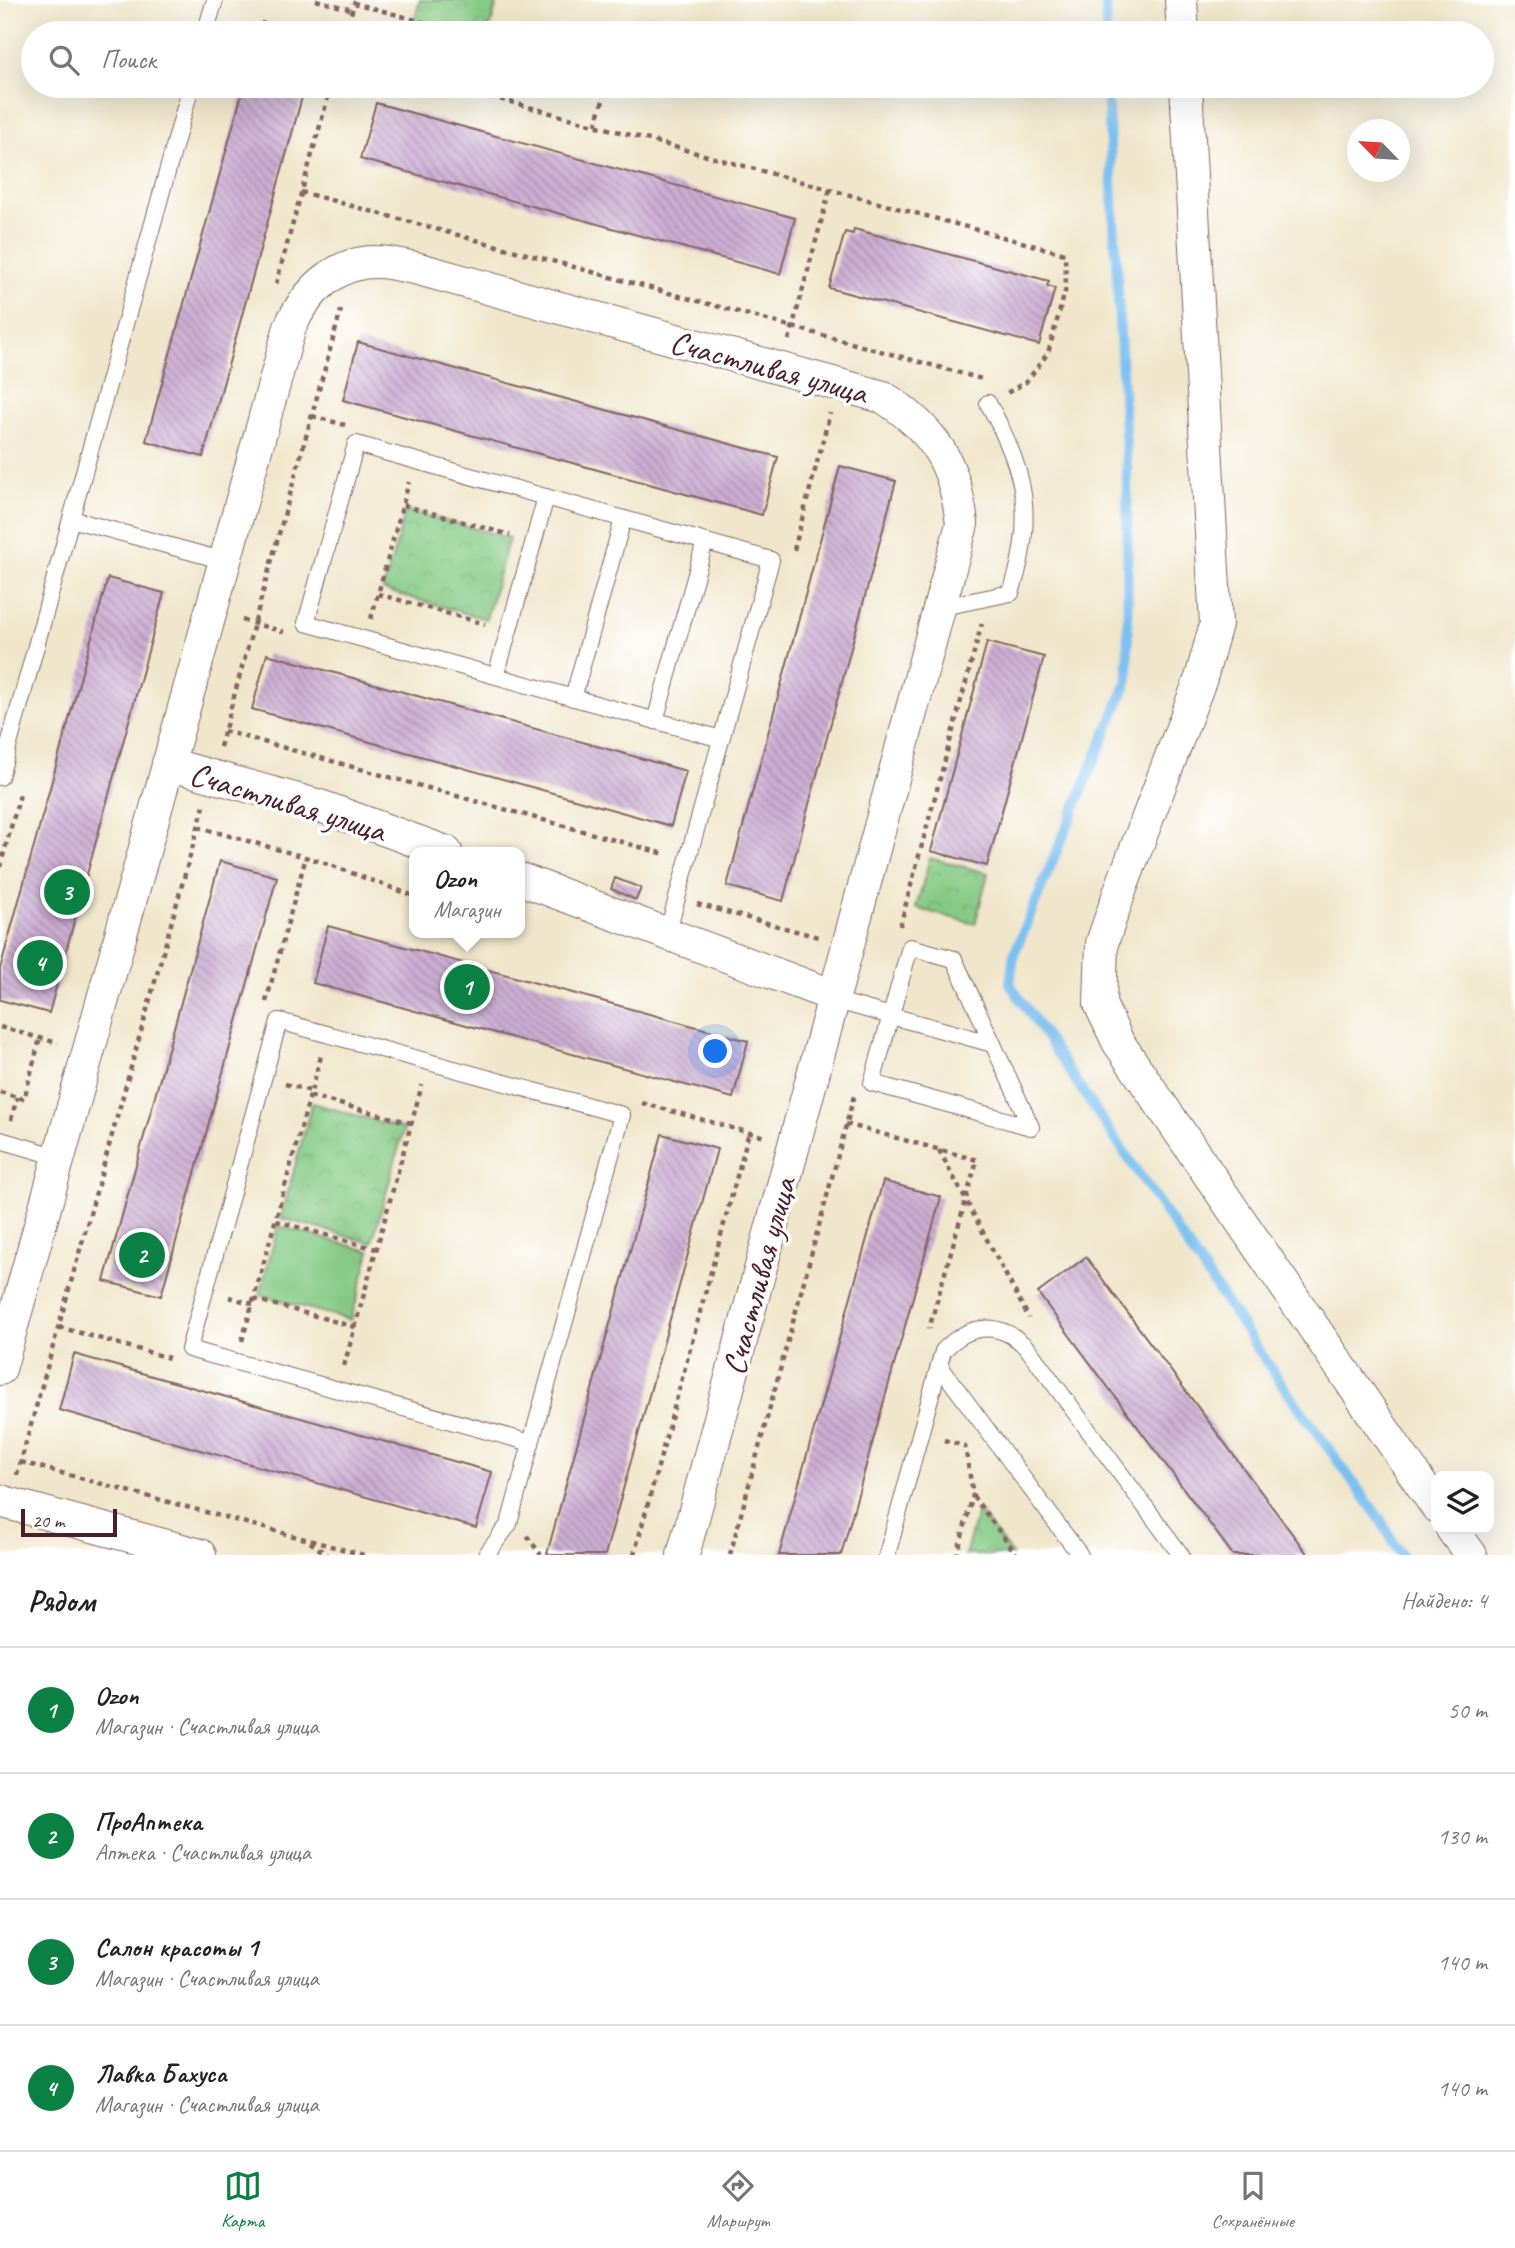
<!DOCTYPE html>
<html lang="ru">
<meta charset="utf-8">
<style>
:root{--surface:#fff;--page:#f6f6f6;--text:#222;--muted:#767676;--line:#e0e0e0;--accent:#0b8043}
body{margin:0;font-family:Caveat,sans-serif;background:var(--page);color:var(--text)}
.controls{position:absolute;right:21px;bottom:21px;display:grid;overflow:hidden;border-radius:14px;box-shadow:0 7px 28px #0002}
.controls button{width:63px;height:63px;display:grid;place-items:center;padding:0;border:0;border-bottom:2px solid var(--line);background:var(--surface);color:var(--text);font:35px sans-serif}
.compass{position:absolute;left:1347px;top:119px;width:63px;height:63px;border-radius:50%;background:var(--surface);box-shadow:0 7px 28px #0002;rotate:295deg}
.scale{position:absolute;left:21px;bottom:18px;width:96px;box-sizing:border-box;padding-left:7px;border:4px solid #4a1f2b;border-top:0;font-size:19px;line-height:24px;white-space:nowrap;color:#4a1f2b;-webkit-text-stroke:5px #fff;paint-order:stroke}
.you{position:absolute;left:716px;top:1052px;width:24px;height:24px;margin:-18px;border:5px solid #fff;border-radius:50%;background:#1a73e8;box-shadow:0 0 0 10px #1a73e833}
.badge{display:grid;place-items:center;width:46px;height:46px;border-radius:50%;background:var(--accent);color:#fff;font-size:23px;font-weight:700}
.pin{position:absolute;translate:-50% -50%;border:4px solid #fff;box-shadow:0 2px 7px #0006}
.popup{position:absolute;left:409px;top:847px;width:116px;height:91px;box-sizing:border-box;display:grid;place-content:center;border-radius:14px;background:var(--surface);filter:drop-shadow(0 2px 5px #0005);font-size:23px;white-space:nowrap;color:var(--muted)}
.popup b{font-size:26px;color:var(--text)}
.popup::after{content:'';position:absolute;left:50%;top:100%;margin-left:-14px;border:14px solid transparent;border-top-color:var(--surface)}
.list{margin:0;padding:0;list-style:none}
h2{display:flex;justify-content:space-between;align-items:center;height:91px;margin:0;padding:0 28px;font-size:30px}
h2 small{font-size:23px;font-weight:400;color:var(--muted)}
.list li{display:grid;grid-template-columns:46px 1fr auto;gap:21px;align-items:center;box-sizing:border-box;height:126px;padding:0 28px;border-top:2px solid var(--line)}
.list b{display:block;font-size:26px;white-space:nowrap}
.list p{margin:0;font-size:23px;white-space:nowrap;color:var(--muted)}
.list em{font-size:23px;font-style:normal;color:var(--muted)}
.icon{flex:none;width:38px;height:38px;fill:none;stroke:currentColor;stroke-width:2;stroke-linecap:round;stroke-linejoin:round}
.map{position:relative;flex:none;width:1515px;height:1555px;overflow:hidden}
.search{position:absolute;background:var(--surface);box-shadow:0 7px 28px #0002;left:21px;right:21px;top:21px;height:77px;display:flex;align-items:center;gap:18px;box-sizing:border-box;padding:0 24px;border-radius:38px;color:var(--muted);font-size:26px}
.sheet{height:595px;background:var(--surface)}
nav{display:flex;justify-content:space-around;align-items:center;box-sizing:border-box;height:98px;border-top:2px solid var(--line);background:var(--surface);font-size:19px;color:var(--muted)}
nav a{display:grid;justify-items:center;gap:4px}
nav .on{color:var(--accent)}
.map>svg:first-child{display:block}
.park{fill:url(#park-crowns);stroke:#677458;stroke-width:2}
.garden{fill:#84ca84;stroke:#677458;stroke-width:2}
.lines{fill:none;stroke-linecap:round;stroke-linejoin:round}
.stream{stroke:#7bbff1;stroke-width:10}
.building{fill:url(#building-back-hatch)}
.service-casing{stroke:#846563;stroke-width:18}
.minor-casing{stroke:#846563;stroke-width:34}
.path{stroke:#846563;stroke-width:4.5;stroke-dasharray:5 5;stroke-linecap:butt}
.service{stroke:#fff;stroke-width:16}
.minor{stroke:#fff;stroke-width:32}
.labels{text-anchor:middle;stroke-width:7;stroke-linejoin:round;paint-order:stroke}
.street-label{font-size:33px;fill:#4a1f2b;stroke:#fff}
</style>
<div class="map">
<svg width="1515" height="1555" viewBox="0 0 1515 1555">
<defs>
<pattern id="park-crowns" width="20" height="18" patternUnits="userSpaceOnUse" patternTransform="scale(1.75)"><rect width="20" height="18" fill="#84ca84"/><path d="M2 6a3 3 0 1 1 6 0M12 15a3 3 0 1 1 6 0" fill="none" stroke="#74ad72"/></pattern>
<pattern id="building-back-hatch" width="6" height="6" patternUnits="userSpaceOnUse" patternTransform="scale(1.75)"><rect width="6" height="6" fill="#cbaed3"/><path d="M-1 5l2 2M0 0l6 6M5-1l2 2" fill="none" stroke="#a78dab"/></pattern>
</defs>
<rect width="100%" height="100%" fill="#fff"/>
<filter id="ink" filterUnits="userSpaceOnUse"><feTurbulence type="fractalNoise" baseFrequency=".0143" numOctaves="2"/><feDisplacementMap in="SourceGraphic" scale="14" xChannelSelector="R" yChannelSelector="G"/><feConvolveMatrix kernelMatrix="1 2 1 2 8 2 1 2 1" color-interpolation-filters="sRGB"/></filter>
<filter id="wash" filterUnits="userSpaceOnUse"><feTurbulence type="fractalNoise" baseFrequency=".00686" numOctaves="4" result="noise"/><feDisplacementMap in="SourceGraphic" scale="28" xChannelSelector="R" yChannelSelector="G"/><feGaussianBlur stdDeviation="1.57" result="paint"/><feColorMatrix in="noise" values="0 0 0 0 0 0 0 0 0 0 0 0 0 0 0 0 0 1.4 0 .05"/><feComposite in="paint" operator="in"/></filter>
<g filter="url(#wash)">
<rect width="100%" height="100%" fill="#f0e6cb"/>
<g class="park">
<path d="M420,0H498L488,33H422L412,30Z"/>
<path d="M406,510L509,538L486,619L383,590Z"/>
<path d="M930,858L988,873L975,924L916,908Z"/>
<path d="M312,1103L404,1129L372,1243L281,1218Z"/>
<path d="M978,1510L1012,1555H965Z"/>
</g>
<path class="garden" d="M278,1226L370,1251L351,1320L260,1295Z"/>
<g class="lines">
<g class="stream">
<path d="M1106,0V33"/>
<path d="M1107,86L1127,469L1128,680L1014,954L1010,984L1274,1373L1380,1519L1401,1555"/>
</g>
</g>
<g id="blocks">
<g class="building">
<path d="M262,22L298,32V33H259Z"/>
<path d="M244,86H305L203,457L146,441Z"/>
<path d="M376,103L795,218L780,274L360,159Z"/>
<path d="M854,229L1049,281L1047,286L1055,288L1039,345L829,288L845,232L853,234Z"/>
<path d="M358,342L778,457L762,515L343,400Z"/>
<path d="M840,466L896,481L783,901L727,886Z"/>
<path d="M108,578L164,593L49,1013L0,1000V969Z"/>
<path d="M987,642L1044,657L987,866L931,851Z"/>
<path d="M267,654L686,771L671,826L252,709Z"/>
<path d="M220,861L277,877L161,1296L104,1281Z"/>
<path d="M615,878L641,888L636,900L611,889Z"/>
<path d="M328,926L748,1041L733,1098L313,983Z"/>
<path d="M662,1134L717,1149L605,1555H552L547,1554Z"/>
<path d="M883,1181L941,1197L841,1555H779Z"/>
<path d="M1086,1257L1308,1555H1233L1038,1293Z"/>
<path d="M74,1354L492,1472L476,1528L59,1410Z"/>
</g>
</g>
</g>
<g filter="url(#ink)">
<use href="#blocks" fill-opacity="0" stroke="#846563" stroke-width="2"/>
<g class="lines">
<defs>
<g id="service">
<path d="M205,33L215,0"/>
<path d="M71,519L191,86"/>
<path d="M938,608L1011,593C1036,518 1026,471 988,403"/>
<path d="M496,676L546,497"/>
<path d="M573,698L623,519"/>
<path d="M655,721L705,542"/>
<path d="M0,777L71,519L225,561"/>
<path d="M667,934L771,560L356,444L306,623L721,739"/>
<path d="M910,947L954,959L1031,1127L872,1083Z"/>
<path d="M833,1000L993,1044"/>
<path d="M279,1021L622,1115L531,1443L189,1349Z"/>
<path d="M0,1140L59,1157"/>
<path d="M939,1365L1080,1555"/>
<path d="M486,1555L509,1524L531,1443"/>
<path d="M887,1555L943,1351C970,1322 1001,1321 1028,1349L1181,1555"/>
</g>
<g id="minor">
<path d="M1181,0L1183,33"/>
<path d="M1186,86L1216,624L1201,678L1121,888L1102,943L1100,1004L1118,1042L1436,1506"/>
<path d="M168,764L323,807L446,852"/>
<path d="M520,879L834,996"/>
<path d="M0,1369L290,327C306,292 336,261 377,262C389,262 403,266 415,268L883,397C935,430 955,464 962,524L683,1555"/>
<path d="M0,1501L200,1555"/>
<path d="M1452,1529L1471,1555"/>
</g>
</defs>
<use href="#service" class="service-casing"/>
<use href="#minor" class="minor-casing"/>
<g class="path">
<path d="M316,0L353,10"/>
<path d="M346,33L354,3L463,33"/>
<path d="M452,86L1065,254L1066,288L1048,353L1026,382L1007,393"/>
<path d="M596,125L607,86"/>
<path d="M301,192L982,379"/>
<path d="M276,284L331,86"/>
<path d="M789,340L830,189"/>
<path d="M312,416L345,425"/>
<path d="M403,505L510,535"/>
<path d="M794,550L830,413"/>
<path d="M378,594L485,624"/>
<path d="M371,619L409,482"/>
<path d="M242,620L284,632"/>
<path d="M224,731L665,854"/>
<path d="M220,747L341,310"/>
<path d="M198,827L319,861L414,896"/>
<path d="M0,867L21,791"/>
<path d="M697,904L818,937"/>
<path d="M900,926L982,623"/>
<path d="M266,1002L306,857"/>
<path d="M0,1027L58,1043"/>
<path d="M285,1084L311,1091"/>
<path d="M0,1092L24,1099L40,1038"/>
<path d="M310,1096L411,1123"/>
<path d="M642,1103L765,1137"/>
<path d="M11,1120L17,1097"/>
<path d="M846,1124L977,1160L929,1329"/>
<path d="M939,1150L1029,1318"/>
<path d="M276,1221L376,1249"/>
<path d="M229,1297L253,1304"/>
<path d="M254,1299L355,1327"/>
<path d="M59,1327L169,1358"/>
<path d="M242,1341L321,1056"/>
<path d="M344,1366L422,1085"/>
<path d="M944,1440L965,1446L973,1495L957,1555"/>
<path d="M21,1462L364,1555"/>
<path d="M17,1475L204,806"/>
<path d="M973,1496L1017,1555"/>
<path d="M527,1536L541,1555"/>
<path d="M310,1542L327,1555"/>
<path d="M634,1555L749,1132"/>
<path d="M730,1555L854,1096"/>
</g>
<use href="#service" class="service"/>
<use href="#minor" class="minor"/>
</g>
</g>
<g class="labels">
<g class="street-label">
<text transform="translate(769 366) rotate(15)" y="12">Счастливая улица</text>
<text transform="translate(288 801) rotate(17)" y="12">Счастливая улица</text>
<text transform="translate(758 1276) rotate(-75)" y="12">Счастливая улица</text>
</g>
</g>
</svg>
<div class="controls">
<button><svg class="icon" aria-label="layers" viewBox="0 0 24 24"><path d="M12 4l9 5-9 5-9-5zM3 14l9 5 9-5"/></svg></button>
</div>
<svg class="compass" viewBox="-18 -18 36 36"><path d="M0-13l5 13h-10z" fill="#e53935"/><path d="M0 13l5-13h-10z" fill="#767676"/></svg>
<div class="scale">20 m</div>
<div class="you"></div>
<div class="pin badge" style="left:467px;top:987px">1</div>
<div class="popup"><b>Ozon</b>Магазин</div>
<div class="pin badge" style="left:142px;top:1255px">2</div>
<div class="pin badge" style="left:67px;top:892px">3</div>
<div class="pin badge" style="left:40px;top:963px">4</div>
<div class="search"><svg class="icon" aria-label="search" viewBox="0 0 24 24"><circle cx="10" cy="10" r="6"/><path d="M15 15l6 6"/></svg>Поиск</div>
</div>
<section class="sheet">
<h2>Рядом<small>Найдено: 4</small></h2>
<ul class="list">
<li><span class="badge">1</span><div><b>Ozon</b><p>Магазин · Счастливая улица</p></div><em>50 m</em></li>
<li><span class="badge">2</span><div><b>ПроАптека</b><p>Аптека · Счастливая улица</p></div><em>130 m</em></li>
<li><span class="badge">3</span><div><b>Салон красоты 1</b><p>Магазин · Счастливая улица</p></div><em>140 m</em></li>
<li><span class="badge">4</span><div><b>Лавка Бахуса</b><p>Магазин · Счастливая улица</p></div><em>140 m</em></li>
</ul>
</section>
<nav>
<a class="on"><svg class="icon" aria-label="map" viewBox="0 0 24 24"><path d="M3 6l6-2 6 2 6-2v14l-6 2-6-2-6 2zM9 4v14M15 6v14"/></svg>Карта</a>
<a><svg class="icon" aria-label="directions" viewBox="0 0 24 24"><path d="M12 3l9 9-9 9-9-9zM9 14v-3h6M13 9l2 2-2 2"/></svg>Маршрут</a>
<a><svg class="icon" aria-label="saved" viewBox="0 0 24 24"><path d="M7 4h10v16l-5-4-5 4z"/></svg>Сохранённые</a>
</nav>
